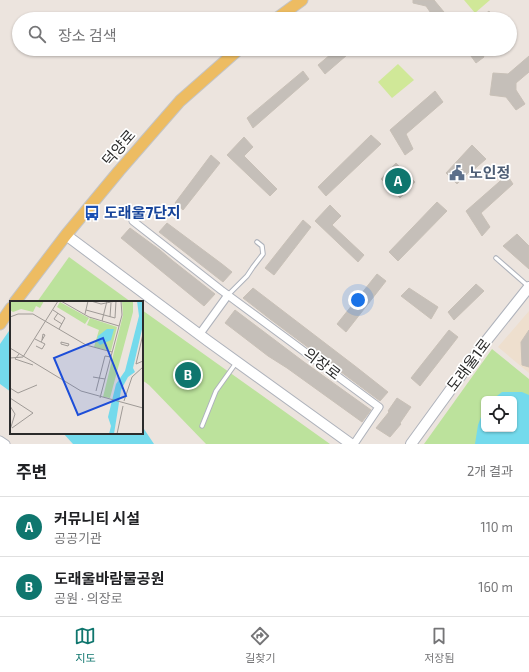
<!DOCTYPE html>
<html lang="ko">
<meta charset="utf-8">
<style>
:root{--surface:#fff;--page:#f2f2f2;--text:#202124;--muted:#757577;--line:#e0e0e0;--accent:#0f766e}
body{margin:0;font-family:"Exo 2","Noto Sans KR",sans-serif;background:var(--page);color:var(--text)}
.controls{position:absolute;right:12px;bottom:12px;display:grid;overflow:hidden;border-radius:6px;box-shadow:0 1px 3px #0004}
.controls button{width:36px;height:36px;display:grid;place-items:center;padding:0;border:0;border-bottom:1px solid var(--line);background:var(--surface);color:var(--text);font:20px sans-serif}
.you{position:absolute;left:358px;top:300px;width:14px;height:14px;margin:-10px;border:3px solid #fff;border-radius:50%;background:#1a73e8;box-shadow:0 0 0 6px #1a73e833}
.badge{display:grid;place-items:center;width:26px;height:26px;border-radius:50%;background:var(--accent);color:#fff;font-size:13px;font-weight:700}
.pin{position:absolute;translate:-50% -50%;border:2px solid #fff;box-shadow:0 1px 4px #0006}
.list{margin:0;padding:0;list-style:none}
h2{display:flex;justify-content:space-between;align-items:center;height:52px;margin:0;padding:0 16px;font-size:17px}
h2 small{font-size:13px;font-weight:400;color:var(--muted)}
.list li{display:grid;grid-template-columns:26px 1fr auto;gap:12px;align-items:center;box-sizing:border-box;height:60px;padding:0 16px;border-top:1px solid var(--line)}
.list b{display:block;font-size:15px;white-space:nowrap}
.list p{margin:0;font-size:13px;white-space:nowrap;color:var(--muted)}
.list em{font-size:13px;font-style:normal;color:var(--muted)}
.icon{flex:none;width:22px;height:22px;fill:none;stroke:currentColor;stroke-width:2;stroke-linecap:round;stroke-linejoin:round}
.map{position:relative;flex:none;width:529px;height:444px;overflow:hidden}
.search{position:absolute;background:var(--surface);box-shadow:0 1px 3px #0004;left:12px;right:12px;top:12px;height:44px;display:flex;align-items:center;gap:10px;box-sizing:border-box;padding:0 14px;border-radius:22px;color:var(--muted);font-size:15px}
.sheet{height:172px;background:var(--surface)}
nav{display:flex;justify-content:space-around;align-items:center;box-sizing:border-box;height:56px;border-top:1px solid var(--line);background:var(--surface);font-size:11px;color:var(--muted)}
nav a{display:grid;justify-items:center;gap:2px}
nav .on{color:var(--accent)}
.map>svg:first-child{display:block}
.education{fill:#eedfce}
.green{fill:#bce29c;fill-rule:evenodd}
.pitch{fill:#d0e898}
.water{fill:#74daec}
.pier{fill:#ece4de}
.building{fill:#c5bfb9;stroke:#c8c0b7}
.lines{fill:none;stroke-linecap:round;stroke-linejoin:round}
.lane-casing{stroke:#aeb2bb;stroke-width:5.5}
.street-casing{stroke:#aeb2bb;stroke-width:9}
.secondary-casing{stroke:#aeb2bb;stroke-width:12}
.primary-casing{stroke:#c4c4c4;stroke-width:13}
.lane{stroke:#fff;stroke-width:3.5}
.street{stroke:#fff;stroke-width:7}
.secondary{stroke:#fff;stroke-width:10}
.primary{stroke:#edbc62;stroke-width:11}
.labels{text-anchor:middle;stroke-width:3.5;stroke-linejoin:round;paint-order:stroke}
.street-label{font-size:15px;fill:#2b2b2b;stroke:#fff}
.service-label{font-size:15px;font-weight:bold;fill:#4e5e75;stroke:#fff;text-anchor:start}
.transit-label{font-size:15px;font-weight:bold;fill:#164399;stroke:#fff;text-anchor:start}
.inset-road{fill:none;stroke:#9f9a96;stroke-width:1}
.view{fill:#1d4ed8;fill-opacity:0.15;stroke:#1d4ed8;stroke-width:2}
.inset-edge{fill:none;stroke:#2b2b2b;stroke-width:2}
</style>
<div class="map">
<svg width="529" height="444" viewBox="0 0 529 444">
<rect width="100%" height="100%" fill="#ece4de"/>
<path class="education" d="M529,311V373L498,347Z"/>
<g class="green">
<path d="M69,257L131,302H37Z"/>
<path d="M142,310L330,444H206L149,385L142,380Z"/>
<path d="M492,349L529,379V444H424ZM484,399H514V429H484Z"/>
</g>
<g class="pitch">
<path d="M464,0H490L475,13Z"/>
<path d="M398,64L414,80L392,98L378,82Z"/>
</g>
<g class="water">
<path d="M0,315L11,323V392L0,384Z"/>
<path d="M502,392H522L529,395V444H475L478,425L484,409V429H514V399H493Z"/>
<path d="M142,426L154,444H73L63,433H142Z"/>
</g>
<path class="pier" d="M0,313L11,320V328L0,344Z"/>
<g class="building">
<path d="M413,0H434L444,12L435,19L426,6L413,3Z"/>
<path d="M489,11L494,19H479Z"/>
<path d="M337,49H354L325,74L318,65Z"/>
<path d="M466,49H479L484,57L476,63Z"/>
<path d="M529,56V72L516,83V90L525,104L516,110L506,97L490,95L493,73L508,74Z"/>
<path d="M303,71L309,79L253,128L247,118Z"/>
<path d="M435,91L443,102L406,134L413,149L405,155L390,130Z"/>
<path d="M371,135L381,144L326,196L318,187Z"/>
<path d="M244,137L253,147L244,156L277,189L270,196L227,155Z"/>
<path d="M472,145L486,159L471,172L470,171L457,184L446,173Z"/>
<path d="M211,155L220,163L183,210L175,203Z"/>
<path d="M396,163L415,182L400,198L381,179Z"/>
<path d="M507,175L513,184L481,213L490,227L482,236L466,211Z"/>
<path d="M437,202L447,211L398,261L389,252Z"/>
<path d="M330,205L341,216L332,225L364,255L358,262L315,221Z"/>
<path d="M303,220L311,227L274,275L265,268Z"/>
<path d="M167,223L222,264L232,272L223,282L159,232Z"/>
<path d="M130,228L160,250L173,261L215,294L204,306L121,238Z"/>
<path d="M517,234L529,246V269L503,246Z"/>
<path d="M377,274L386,281L346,332L337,324Z"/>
<path d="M476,284L484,291L454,320L448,312Z"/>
<path d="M253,288L355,366L388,392L380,401L270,319L243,298Z"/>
<path d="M409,288L438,307L431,319L401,296Z"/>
<path d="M235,310L304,362L371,410L362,422L287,368L268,356L225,323Z"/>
<path d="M449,330L458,337L420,386L411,378Z"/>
<path d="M529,330V367L522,365L521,342Z"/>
<path d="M397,398L411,407L400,423L401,424L390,437L376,428L389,412L388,411Z"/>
</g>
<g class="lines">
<defs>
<g id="lane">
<path d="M496,258L528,286"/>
<path d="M228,295L247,276L253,267L263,254L262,246L257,242"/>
<path d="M202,426L216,391L236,363"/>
</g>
<g id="street">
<path d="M133,221L221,290L379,407L354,444"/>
<path d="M199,335L228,295"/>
<path d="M0,440L6,444"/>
</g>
<g id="secondary">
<path d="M66,235L208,341L351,444"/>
<path d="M411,444L483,345L529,287"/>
</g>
<g id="primary">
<path d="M276,19L302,0"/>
<path d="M15,302L66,235L119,171L180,101L239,49"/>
<path d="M0,324L11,308"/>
</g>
</defs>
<use href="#lane" class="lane-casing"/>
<use href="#street" class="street-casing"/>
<use href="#secondary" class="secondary-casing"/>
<use href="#primary" class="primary-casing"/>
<use href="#lane" class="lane"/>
<use href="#street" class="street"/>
<use href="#secondary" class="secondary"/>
<use href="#primary" class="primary"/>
</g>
<defs>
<symbol id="civic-bare" viewBox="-9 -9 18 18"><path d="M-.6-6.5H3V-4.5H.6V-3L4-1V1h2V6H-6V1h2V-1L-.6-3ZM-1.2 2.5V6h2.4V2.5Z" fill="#5c6f8a" stroke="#fff" stroke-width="2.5" paint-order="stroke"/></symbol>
<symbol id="bus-bare" viewBox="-9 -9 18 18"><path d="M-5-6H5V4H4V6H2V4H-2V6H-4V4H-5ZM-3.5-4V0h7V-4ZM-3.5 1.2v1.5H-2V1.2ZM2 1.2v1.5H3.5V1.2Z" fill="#1a4fb4" stroke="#fff" stroke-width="2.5" paint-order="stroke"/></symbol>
</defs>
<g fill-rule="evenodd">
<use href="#civic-bare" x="446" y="162" width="22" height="22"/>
<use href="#bus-bare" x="81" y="202" width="22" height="22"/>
</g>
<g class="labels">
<g class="street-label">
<text transform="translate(119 148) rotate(-49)" y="5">덕양로</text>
<text transform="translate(322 364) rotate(37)" y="5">의장로</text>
<text transform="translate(469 365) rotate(-53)" y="5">도래울1로</text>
</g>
<g class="service-label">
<text x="469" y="178">노인정</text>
</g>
<g class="transit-label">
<text x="104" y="218">도래울7단지</text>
</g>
</g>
<g transform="translate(10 301)">
<rect width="133" height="133" fill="#ece4de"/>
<path d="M0,0H34L30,7L26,5L23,11L11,8L3,11L0,9ZM112,0H123V11L100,97L93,96L113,14ZM50,1L79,17L75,23L47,6ZM80,17L107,26L101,50L84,46L89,29L77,24Z" fill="#bce29c"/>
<path d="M127,0H133V24L123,67L125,71L118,76L111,89L104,133H99L101,125L98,116L106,83L115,70L129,15ZM97,28H104L101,39L90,44L87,40L88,35Z" fill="#74daec"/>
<path class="inset-road" d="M51,0L79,16L109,25M43,9L55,17L49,28M76,9L105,17L106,0L91,3L81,0M48,12L44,18L52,23M75,13L78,0M0,16L8,13H23L76,44L102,51M100,16L101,2M92,20L97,0M133,33L126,63L133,60M25,38L35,43L32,48L26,45M31,41L35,34L33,33L32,39M51,41L59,43L58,45L51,43ZM0,47L71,90L133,107M9,53L5,58L23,64M13,56L48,0M0,57L13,56M83,76L95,78M0,87L8,92L27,84M86,90L95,55L101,56M0,97L23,112L2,127M90,97L112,14L111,0M114,100L122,76L133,66M0,105L5,113L0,129M107,133L113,105"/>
<path class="view" d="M93,37L116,95L68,114L44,57Z"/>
<rect width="133" height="133" class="inset-edge"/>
</g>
</svg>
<div class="controls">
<button><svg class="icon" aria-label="locate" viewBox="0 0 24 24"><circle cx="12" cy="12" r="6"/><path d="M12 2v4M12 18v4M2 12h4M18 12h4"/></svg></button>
</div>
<div class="you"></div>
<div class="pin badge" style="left:398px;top:181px">A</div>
<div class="pin badge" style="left:188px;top:375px">B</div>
<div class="search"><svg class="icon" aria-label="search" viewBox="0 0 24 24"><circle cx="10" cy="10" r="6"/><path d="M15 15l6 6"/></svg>장소 검색</div>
</div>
<section class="sheet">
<h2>주변<small>2개 결과</small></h2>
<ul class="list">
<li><span class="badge">A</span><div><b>커뮤니티 시설</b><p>공공기관</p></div><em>110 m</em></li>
<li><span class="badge">B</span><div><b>도래울바람물공원</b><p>공원 · 의장로</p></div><em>160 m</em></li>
</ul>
</section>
<nav>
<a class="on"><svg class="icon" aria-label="map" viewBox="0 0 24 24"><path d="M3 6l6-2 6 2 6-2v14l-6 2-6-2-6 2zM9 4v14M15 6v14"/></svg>지도</a>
<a><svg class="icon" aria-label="directions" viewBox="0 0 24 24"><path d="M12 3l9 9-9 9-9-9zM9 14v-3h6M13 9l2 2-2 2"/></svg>길찾기</a>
<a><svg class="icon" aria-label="saved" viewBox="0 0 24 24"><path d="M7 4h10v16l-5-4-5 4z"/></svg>저장됨</a>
</nav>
